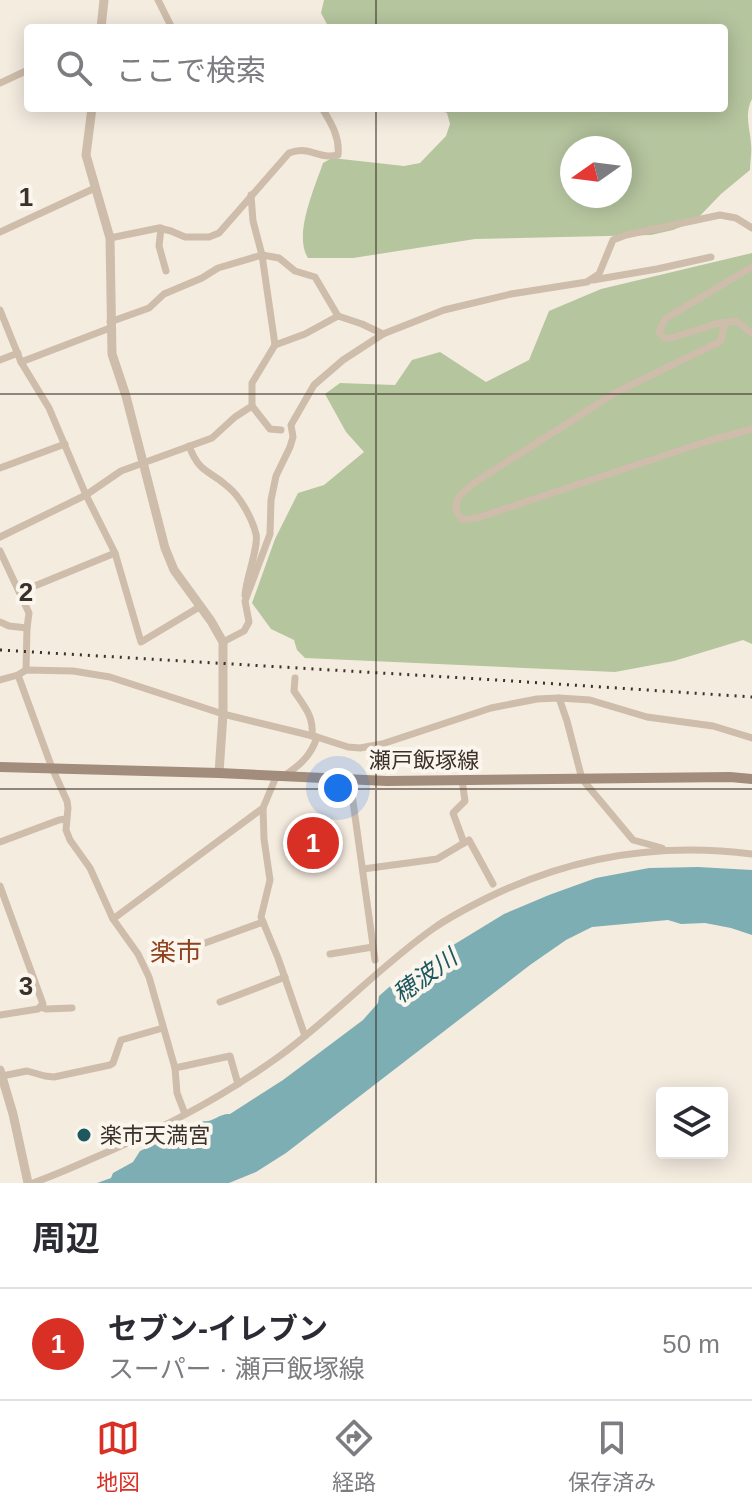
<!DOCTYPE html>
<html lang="ja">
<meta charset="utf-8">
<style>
:root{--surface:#fff;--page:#f2f2f3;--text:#2b2b33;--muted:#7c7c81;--line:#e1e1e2;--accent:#d93025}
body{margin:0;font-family:Helvetica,"Noto Sans JP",sans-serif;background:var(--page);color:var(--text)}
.controls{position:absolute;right:24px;bottom:24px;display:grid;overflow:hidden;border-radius:8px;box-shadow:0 4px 20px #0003}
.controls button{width:72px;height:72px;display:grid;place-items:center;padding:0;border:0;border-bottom:2px solid var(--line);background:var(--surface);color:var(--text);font:40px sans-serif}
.compass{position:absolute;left:560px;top:136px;width:72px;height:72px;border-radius:50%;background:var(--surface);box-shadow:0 4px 20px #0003;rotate:256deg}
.you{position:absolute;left:338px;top:788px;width:28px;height:28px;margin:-20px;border:6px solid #fff;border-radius:50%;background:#1a73e8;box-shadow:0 0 0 12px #1a73e833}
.badge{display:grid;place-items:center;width:52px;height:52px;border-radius:50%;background:var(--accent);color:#fff;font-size:26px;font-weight:700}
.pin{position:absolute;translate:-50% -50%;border:4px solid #fff;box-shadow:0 2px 8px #0006}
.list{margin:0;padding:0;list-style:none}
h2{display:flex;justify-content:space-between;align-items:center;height:104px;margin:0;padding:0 32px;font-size:34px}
h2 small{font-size:26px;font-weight:400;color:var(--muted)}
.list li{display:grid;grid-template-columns:52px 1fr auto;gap:24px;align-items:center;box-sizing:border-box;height:112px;padding:0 32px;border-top:2px solid var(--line)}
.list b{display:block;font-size:30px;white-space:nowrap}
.list p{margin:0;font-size:26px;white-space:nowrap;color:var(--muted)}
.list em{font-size:26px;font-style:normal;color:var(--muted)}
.icon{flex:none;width:44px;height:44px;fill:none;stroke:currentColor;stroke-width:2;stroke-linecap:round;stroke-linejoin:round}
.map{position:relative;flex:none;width:752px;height:1183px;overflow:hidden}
.search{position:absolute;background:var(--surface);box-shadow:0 4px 20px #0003;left:24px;right:24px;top:24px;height:88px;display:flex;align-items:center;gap:20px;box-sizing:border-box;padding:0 28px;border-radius:8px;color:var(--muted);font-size:30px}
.sheet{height:216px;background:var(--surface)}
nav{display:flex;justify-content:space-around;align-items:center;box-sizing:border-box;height:112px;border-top:2px solid var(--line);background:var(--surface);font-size:22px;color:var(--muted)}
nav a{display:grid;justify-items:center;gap:4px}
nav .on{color:var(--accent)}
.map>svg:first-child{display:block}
.green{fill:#b5c59e;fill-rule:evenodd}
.water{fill:#7daeb4}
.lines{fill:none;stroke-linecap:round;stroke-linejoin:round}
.minor{stroke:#cebdab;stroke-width:7}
.tertiary{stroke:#cebdab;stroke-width:9}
.secondary{stroke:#a28c7b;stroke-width:10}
.rail{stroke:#3b312a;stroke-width:3;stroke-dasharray:2 6;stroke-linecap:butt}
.grid{fill:none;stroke:#3b312a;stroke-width:2;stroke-opacity:0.55}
.poi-dot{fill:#1d5760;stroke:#fbf6ed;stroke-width:3}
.labels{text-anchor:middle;stroke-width:8;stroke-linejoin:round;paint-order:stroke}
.street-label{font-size:22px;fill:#3b312a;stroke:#fbf6ed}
.poi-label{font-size:22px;fill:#3b312a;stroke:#fbf6ed;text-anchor:start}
.water-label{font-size:24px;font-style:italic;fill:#1d5760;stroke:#fbf6ed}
.quarter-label{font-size:26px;fill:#90411e;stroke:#fbf6ed}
.grid-label{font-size:26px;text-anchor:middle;font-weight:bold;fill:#3b312a;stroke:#fbf6ed;stroke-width:8;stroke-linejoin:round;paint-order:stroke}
</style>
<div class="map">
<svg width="752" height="1183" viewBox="0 0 752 1183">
<rect width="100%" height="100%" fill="#f5ece0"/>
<g class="green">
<path d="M324,0H752V99C744,114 750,128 751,144C752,153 750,162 750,170L721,194L695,221L673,230L651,235L475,239L353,258H308C293,235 315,187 323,163L332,158L404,166L420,163L446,136L450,124L447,113L433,108H724V28H329L321,13ZM572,148H620V196H572Z"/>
<path d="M752,253V644L743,640L674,661L615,672L305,658L297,650L294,640L271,629L252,603L275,539L298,493L324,485L364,452L346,432L325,394L340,383L395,385L412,360L440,352L486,382L529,360L549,311L601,289Z"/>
</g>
<path class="water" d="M698,867L752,870V935L731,928L705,923L681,924L668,920L592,927L566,940L530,965L286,1153L256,1172L229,1183H97L111,1178L113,1173L133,1162L140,1151L202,1121C213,1123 219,1113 230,1114L283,1080L363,1020L378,1003L379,996L396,981L405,979L450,947L504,914L549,895L596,878L649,868Z"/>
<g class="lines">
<g class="minor">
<path d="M158,0L172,28"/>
<path d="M0,83L28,70"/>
<path d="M161,228L159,246L166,271"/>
<path d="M0,232L95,188"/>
<path d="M110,238L159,228L171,231L185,237H209L219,233L289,153C311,145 318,160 338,155C340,137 331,123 322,108"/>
<path d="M752,267L665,319L659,332L665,338H671L719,323L724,326L721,341L615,393L477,481C463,491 446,504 463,520L480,517L708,441L752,429"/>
<path d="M593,280L657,269L711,257"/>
<path d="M0,310L21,362L49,408L86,495L115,553L141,642L201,606"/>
<path d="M110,322L149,308L164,294L202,278L218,268L262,255L279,258L295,271L315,277L338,316L362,324L383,334"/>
<path d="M719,323L736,321L752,333"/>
<path d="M275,345L305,334L338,316"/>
<path d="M0,360L18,353"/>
<path d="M21,362L110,328"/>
<path d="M252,406L270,429L281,430"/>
<path d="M189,446C200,474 208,469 227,486C240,496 252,518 256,534C259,547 246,578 245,595"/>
<path d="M0,468L65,444"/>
<path d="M0,537L86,495L121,471L212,438L235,417L252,406V383L275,345L262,255L253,221L251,195"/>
<path d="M0,551L29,613L27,628L26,670"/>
<path d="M20,592L115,553"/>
<path d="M0,622L9,626L27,628"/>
<path d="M223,642L244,631L249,622L245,601L270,534L271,500L276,476L290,447L293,437L291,425L314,385L343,360L383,334L444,310L511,294L587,282L599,274L613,240L626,235L720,215L736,218L752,228"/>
<path d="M18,675L52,768L67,801L68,808L66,830L70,840L90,868L113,919L138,954L149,977L175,1068L177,1093L185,1114"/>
<path d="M295,678L294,691C304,706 314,716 312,736"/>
<path d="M0,680L18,675L26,670L73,671L110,677L223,714L317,737L348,747L360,748L382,744L491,708L537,699L559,698L590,700L647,717L713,726L752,738"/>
<path d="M559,698L567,721L582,779L633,840L662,848"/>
<path d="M284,776C300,765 311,756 317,737"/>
<path d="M276,777L263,808L264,839L270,880L261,917L278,958L305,1036"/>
<path d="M350,780L375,960"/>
<path d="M462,780L465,801L453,813L464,843"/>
<path d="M0,842L59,820L66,819"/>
<path d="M363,869L437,859L469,840L493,884"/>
<path d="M0,886L43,1004L38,1009L0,1015"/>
<path d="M113,919L263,808"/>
<path d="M205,943L263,922"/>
<path d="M330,954L373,947"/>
<path d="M220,1002L285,977"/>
<path d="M40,1007L46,1009L72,1008"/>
<path d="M175,1068L230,1056L238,1084"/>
<path d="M2,1076L27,1071L45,1076L54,1077L110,1065L113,1063L121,1040L163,1028"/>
<path d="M33,1183C52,1176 71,1168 89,1160C156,1132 222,1098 281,1055C334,1016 380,966 434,928C451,916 469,907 487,898C570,857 660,842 752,854"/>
</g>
<g class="tertiary">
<path d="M101,28L104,0"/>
<path d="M92,108L86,155L110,238L112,354L126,396L165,548L174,570L211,621L223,642V714L219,773"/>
<path d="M0,1070L13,1114L28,1183"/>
</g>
<path class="secondary" d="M0,767L219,773L387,781L730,777L752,779"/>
<path class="rail" d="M0,650L497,680L752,697"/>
</g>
<path class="grid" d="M376,0V28M376,108V1183M0,394H752M0,789H752"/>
<circle class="poi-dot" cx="84" cy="1135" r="8"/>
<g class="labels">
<g class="street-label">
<text x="424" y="768">瀬戸飯塚線</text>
</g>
<g class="poi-label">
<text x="100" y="1143">楽市天満宮</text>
</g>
<g class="water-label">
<text transform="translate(425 976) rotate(-36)" y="8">穂波川</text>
</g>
<g class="quarter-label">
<text x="176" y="961">楽市</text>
</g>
</g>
<g class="grid-label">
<text x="26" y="206">1</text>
<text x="26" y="601">2</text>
<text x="26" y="995">3</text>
</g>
</svg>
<div class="controls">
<button><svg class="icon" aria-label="layers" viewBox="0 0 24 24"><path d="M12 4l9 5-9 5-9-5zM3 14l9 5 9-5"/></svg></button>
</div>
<svg class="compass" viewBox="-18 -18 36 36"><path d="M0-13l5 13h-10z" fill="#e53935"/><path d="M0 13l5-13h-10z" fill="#7c7c81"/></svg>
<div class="you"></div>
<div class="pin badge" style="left:313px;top:843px">1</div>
<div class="search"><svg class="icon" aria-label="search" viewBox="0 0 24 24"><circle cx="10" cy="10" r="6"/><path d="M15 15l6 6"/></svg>ここで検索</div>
</div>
<section class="sheet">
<h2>周辺<small></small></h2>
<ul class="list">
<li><span class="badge">1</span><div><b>セブン-イレブン</b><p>スーパー · 瀬戸飯塚線</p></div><em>50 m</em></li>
</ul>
</section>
<nav>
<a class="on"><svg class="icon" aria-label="map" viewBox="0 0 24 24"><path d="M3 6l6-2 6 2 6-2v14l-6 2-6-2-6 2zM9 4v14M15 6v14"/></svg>地図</a>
<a><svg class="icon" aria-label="directions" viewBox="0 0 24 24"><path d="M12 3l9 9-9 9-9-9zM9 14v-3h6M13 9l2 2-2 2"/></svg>経路</a>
<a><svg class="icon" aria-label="saved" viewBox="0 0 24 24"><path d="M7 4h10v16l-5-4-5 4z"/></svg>保存済み</a>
</nav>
